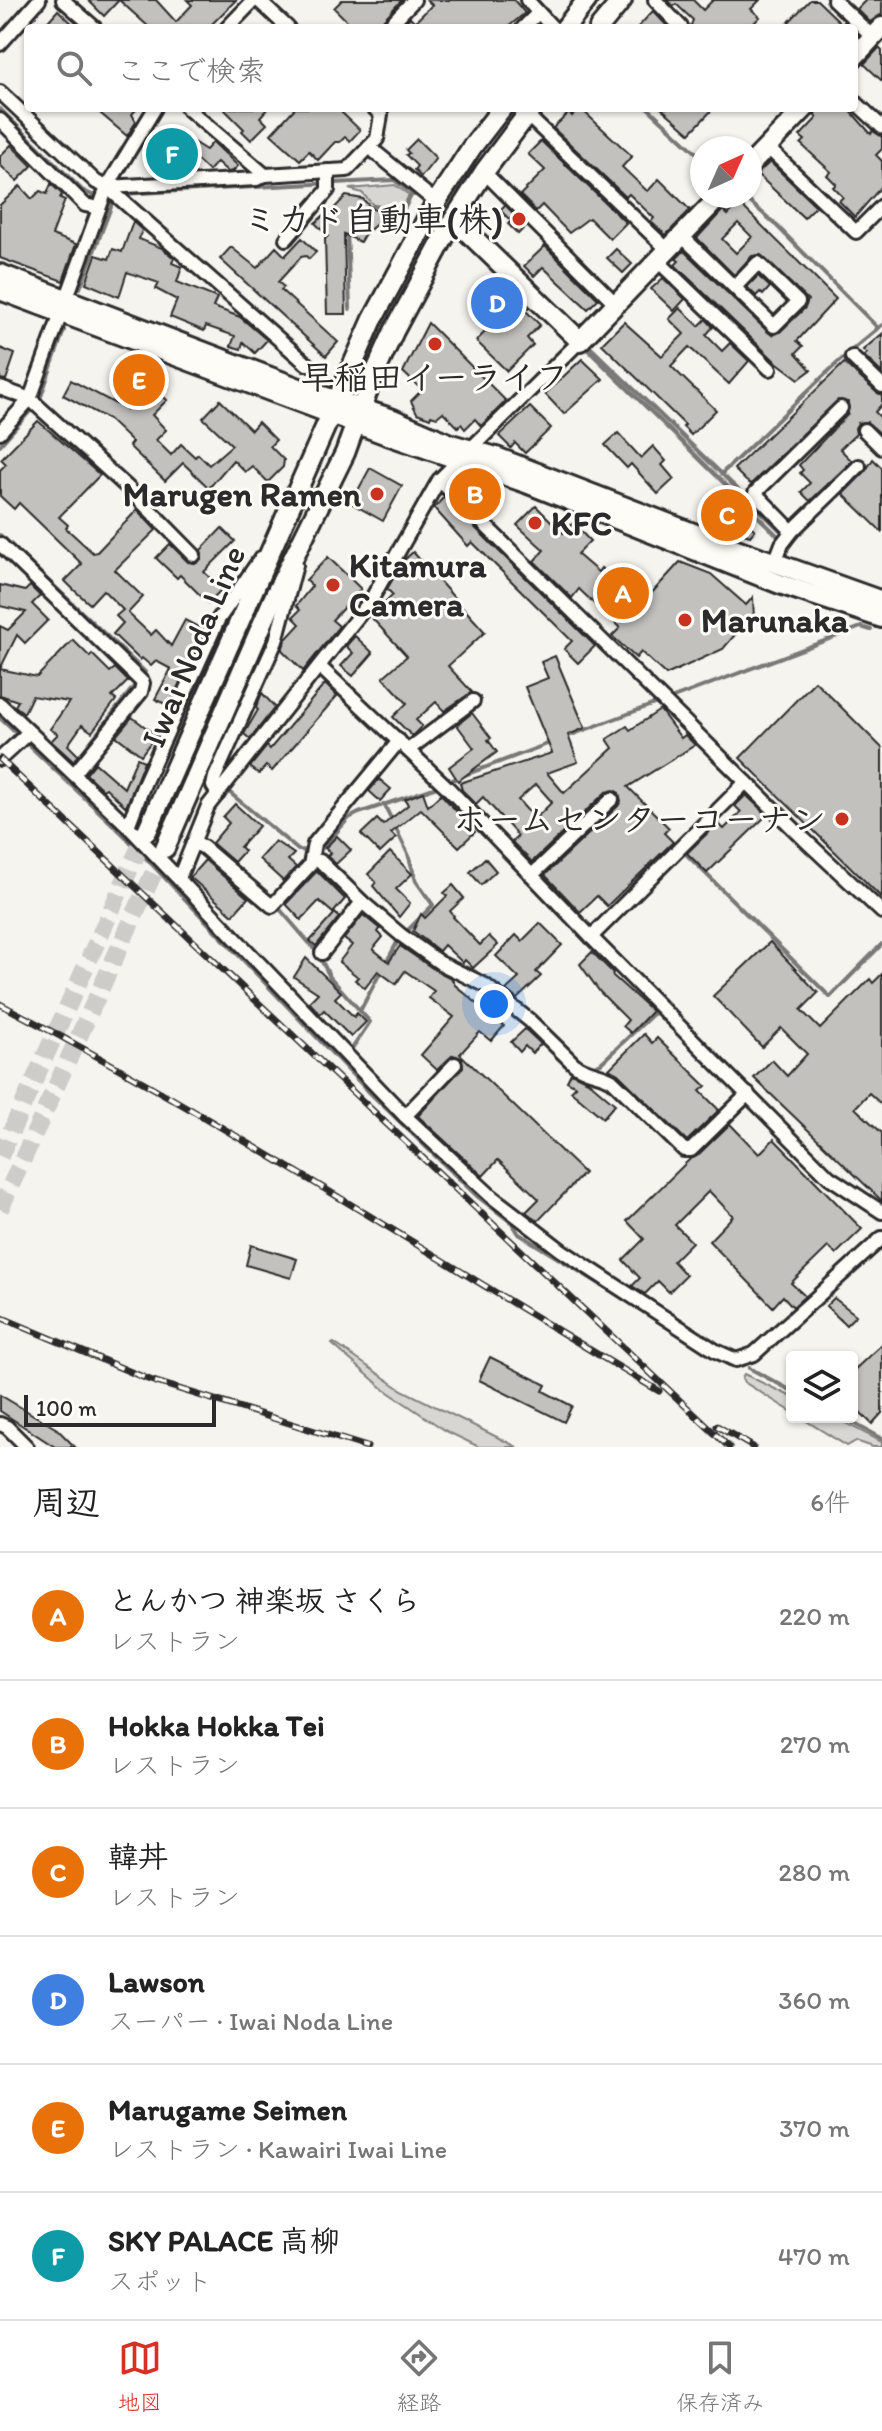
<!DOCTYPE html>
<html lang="ja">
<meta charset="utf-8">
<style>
:root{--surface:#fff;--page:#f2f2f2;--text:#222;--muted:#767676;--line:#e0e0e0;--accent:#d93025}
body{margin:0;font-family:Itim,"Klee One",sans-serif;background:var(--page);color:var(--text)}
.controls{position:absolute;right:24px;bottom:24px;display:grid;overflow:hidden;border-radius:8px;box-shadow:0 2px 6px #0004}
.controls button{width:72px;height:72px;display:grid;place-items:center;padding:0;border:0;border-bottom:2px solid var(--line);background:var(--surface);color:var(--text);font:40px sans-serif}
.compass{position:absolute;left:690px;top:136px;width:72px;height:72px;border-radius:50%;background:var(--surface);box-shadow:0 2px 6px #0004;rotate:45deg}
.scale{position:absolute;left:24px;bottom:20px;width:192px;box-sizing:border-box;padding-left:8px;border:4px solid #2b2b2b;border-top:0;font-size:22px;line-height:28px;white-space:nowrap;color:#2b2b2b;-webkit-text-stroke:6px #fdfcf7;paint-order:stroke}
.you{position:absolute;left:494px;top:1004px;width:28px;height:28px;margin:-20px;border:6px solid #fff;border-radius:50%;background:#1a73e8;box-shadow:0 0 0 12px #1a73e833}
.badge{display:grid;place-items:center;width:52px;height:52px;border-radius:50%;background:var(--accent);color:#fff;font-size:26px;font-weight:700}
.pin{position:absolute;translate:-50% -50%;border:4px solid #fff;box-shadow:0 2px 8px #0006}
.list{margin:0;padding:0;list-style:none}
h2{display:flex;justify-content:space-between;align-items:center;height:104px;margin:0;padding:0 32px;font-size:34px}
h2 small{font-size:26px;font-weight:400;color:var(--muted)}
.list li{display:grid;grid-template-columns:52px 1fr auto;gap:24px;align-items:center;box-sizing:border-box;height:128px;padding:0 32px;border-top:2px solid var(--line)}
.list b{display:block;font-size:30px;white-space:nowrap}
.list p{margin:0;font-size:26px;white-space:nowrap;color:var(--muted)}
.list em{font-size:26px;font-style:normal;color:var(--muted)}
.icon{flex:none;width:44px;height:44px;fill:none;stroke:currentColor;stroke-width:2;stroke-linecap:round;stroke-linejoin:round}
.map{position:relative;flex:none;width:882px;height:1447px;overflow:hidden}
.search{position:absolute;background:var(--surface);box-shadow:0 2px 6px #0004;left:24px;right:24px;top:24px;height:88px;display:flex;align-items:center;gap:20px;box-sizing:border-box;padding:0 28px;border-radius:8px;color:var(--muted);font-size:30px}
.sheet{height:872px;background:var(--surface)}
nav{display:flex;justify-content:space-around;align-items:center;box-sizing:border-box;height:112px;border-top:2px solid var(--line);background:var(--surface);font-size:22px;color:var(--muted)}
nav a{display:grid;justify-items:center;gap:4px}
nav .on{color:var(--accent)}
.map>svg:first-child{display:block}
.green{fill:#d7d6d2;stroke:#81807e;stroke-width:2}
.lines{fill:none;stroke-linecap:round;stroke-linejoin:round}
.stream{stroke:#797877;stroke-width:4}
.building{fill:#c2c1be;stroke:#2b2b2b;stroke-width:2;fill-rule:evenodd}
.secondary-tunnel{stroke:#cdccc8;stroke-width:18;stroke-dasharray:18 9;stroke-linecap:butt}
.street-casing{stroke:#2b2b2b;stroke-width:18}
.secondary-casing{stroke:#2b2b2b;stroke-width:24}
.street{stroke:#fdfcf7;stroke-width:12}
.secondary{stroke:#fdfcf7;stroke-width:18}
.rail-casing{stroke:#2b2b2b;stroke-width:7}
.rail{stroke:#fdfcf7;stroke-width:4;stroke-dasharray:12;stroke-linecap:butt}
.poi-dot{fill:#c8321e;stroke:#fdfcf7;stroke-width:3}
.labels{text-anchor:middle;stroke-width:6;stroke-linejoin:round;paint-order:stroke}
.poi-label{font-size:34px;font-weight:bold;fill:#2b2b2b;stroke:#fdfcf7;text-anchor:end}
.street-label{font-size:34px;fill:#2b2b2b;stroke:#fdfcf7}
</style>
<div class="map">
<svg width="882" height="1447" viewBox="0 0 882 1447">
<rect width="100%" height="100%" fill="#f5f4ef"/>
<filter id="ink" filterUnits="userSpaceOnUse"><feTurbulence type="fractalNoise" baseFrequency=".0125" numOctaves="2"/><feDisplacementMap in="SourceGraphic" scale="16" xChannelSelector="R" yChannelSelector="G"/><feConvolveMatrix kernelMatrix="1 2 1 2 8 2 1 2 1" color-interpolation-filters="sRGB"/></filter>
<g filter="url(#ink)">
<g class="green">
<path d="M395,185L409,195L402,209L373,205L362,193L349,189Z"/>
<path d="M334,1343L402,1390L517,1447H479L446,1431L385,1390L332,1344Z"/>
<path d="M744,1374L792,1397V1412L744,1382L742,1378Z"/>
<path d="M800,1417H834L882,1442V1447H873L856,1441L847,1446Z"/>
</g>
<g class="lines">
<g class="stream">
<path d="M537,0L548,12"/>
<path d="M648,108L702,158"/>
<path d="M0,109L82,190L92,195H103"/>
<path d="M120,194L394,180L414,195"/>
<path d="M743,196L774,223L878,328"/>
<path d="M367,211L373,206L403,211L412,194"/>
<path d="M347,230L350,309"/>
<path d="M80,288L111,207V195"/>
<path d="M584,346L779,537"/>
<path d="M584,346L588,345L783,533"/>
<path d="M40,399L64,330"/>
<path d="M0,445L32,409"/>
<path d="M721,474C775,425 825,370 882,325"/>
<path d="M0,535L145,672L143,674"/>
<path d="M673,698L861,627L871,630"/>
<path d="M0,718L124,835L369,1092L478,1197L512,1223L519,1234L666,1325"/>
<path d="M566,737L657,703"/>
<path d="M74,763L135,685"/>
<path d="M452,780L550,743"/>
<path d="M229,792L298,850L320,851L349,818L359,813L440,786"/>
<path d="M384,804L408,854L416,881L433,905L399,939L386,963"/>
<path d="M685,853L830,997L882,944"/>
<path d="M278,907L317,952L330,977L370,1022L351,1050"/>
<path d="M449,961L473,970L529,1012"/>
<path d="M360,1011L381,971"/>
<path d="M592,1067L601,1063L655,1012"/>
<path d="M717,1358L729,1365"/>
<path d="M749,1368L792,1391"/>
<path d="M842,1417L882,1439"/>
</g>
</g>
<g class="building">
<path d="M88,0H156L176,22L192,5L187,0H236L208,28H150L119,0L104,16Z"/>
<path d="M342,0H402L381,22L378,28H354L334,8Z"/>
<path d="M427,0H514L525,13L507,28H400L410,17L415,22L432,5Z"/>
<path d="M668,0H693L703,10L713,0H760L751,9L760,17L749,28H690L693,20L676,4L673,6Z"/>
<path d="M810,0H817L842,24L844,22L850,28H783Z"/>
<path d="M866,0H882V14L870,22L857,9Z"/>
<path d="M58,10L77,28H42Z"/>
<path d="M653,11L669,28H637Z"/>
<path d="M879,48L882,51V81L864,64Z"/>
<path d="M94,108H138L132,114L136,122L127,136Z"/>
<path d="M223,108H268L260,117L267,124L251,140L242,131L244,129Z"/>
<path d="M295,108H337L360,130L350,141L345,137L340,142H335L318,160L309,151L300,160L271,134Z"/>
<path d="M580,108L632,156L622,167L646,190L648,191L659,179L690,210L666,235L651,222L654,218L629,194L626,197L553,128L569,113L572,116Z"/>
<path d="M661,108H714L690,133Z"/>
<path d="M819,108H848L871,134L873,131L882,137V149L876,155L882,161V186L855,217L839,201L843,197L833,187L836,184L827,175L831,172L801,144L805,140L800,136L817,118L814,115Z"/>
<path d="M159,131L166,135L168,132L187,144L190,140L206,150L213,142L238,166L233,171L228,172L217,162L209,171L197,160L188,174H178L145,152Z"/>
<path d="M417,139L436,158L421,177L414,170L417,166L406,155L409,153L406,150Z"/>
<path d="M541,141L626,223L610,239L589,218L569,233L542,205L536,211L520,195L545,170L528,154Z"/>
<path d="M11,145L32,166L17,181L0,165V156Z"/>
<path d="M770,162L816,206L804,218L757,174Z"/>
<path d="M51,184L62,194L60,198L65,200L52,235L76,244L63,281L0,258V205L20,186L32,199L40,191L47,194Z"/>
<path d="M346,196L363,199L372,209L388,214L364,235L360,242L344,234L346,314H327L325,239L328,236L315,223L323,216H327Z"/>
<path d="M739,203L836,299L797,341L803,346L796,353L811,370L799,379L775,361L675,265L679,261L676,259L684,251L768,332L772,335L780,332L805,308L808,300L804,296L761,255L752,256L734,275L697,238L723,210L728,215ZM738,223L752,237L736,253L722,239Z"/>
<path d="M505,205L526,226L518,234L508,224L511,221L500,210Z"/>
<path d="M133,222L142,230L139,239L162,248L174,258L172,263L182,267L177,282L217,298L213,307L240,317L267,340L255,353L243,342L241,349L231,346L235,336L206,326L204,331L170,317L177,300L156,289L159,283L127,272L119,297L86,283L96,255L109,259L113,249L122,252Z"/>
<path d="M302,238L316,252L309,259L306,256L301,257L278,282L284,287L281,290L338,342L326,356L220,259L231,247L257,268L276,247L285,256Z"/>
<path d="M545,246L598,299L588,309L543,267L534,276L524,266Z"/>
<path d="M616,249L632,264L623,273L607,258Z"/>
<path d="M758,276L770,287L763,295L760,292L756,296L747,287Z"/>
<path d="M663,278L685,299L674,311L651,289Z"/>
<path d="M499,285L516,301L519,298L528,308L525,310L540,325L527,338L533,345L507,371L476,341L490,327L471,308L492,288L494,290Z"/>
<path d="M680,308L699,326L706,319L713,327L706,335L722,351L730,343L749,361L729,384L689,347L671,366L716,410L691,435L683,427L685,425L602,344L624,322L662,356L684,334L669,319Z"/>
<path d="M428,323L506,401L481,426L475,419L465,429L461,424L458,427L443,412L437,417L431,415L430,418L417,413L411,401L422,390L403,372Z"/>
<path d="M882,334V373L864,356L867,353L863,350Z"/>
<path d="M0,348L15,354L6,380L0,379Z"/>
<path d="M582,359L603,379L564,414L545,394Z"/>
<path d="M844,363L876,392L882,395V404L875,412L882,419V435L867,422L858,423L855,428L856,434L840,449L852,461L810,501L801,492L810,483L800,473L803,470L799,465L848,414V402L838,400L751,484L746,481L734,469Z"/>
<path d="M145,364L158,376L150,384L167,400L152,415L166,430L156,440L171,455L181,444L195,457L198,454L209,465L232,445L203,418L220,400L251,430L258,422L276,440L270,446L284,460L283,467L268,482L252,466L245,472L233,460L209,488L183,463L165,481L129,446L132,442L108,419L63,395L71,380L127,410L140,396L127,383Z"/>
<path d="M530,407L551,428L525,453L515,443L511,448L499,436Z"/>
<path d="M38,421L100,475L59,517L68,525L66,528L93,553L97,552L137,510L156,530L115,570L143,597L128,613L151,635L156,630L171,646L185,620L204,630L169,706L155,699L171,669L156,661L151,666L142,658L140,660L113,634L123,623L116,616L123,610L103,590L90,604L74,590L65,581L82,564L19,503L14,509L0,496V470L6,464L1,459Z"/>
<path d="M618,433L641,458L653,446L666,461L662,465L674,479L658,494L631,464L627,468L605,445Z"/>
<path d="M873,459L882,468V532L843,494L865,472Z"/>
<path d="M370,468L402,486L383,521L351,503Z"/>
<path d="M474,483L487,495L478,505L464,492Z"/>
<path d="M444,497L595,646L578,663L564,649L572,641L472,542L468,546L434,508Z"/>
<path d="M724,500L755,530L750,536L711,523L716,518L714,511Z"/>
<path d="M536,506L563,533L573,523L590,541L577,554L598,572L601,568L618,582L621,579L634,590L637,587L648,597L680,562L711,574L746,605L753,597L754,620L742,633L739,630L723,649L666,675L641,652L636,658L612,636L620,628L579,589L572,598L534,561L544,550L517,525Z"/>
<path d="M222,528L235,541L204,572L222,589L208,603L180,575L177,578L156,558L170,544L188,562L197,563L202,558L201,550Z"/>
<path d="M413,552L485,632L448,666L472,692L444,711L436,702L416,720L422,726L412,736L393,717L407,703L383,677L407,656L370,616L393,595L387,589L404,560Z"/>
<path d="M328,557L361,589L332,620L339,626L303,671L282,650L286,639L300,624L293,617L300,610L296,606L312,586L306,580Z"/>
<path d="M0,585L25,591L30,586L40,596L32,604L48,620L25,643L17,635L0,669L37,677L73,640L90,657L92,654L110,672L115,668L128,681L112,697L116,700L92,732L82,725L68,745L78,755L73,761L51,741L58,734L50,729L69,702L32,696L24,713L15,706L18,701L0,695V626L8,630L26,612L0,606Z"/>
<path d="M355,636L373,653L353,676L341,666L353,653L346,646Z"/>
<path d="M555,656L585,728L568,735L578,762L547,773L564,793L613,748L607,739L627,726L630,730L660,710L681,738L685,735L695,745L628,787L669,828L664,833L673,842L607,906L597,896L580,912L545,875L618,806L621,801L619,793L614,790L606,792L532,862L512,842L518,836L483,797L476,804L462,790L460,783L552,753L525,687L548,678L541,662ZM536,784L552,802L535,819L518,800Z"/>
<path d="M815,681L882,748V898L740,758Z"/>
<path d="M325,684L337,696L272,771L266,766L259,774L250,767L267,746L270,749Z"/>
<path d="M262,693L275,707L250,739L244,734L258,710L256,708Z"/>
<path d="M472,713L491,738L488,740L497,752L458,781L449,767L474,748L457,725Z"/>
<path d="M132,717L156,735L141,755L116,736Z"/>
<path d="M137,758L144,761L126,807L106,788L103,790L86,774L95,763L124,788Z"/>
<path d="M379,779L391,789L380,801L369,791Z"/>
<path d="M423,792L428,806L441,794L475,832L459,847L421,809L391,833L396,838L380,853L361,834L377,819L383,825L408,805L405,799Z"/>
<path d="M746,795L767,815L707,873L687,853L718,823L724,829L741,812L735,806Z"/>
<path d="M235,804L259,826L240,847L244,851L234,862L212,843L229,823L223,817Z"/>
<path d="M337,836L351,850L336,864L327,856L330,853L325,848Z"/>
<path d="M275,841L294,854L288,860L296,867L283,881L259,859Z"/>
<path d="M390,852L412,874L396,889L410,903L399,917L373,886L376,882L368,874Z"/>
<path d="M485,858L496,871L481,885L470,872Z"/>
<path d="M205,860L248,898L233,915L190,877Z"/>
<path d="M317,871L345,899L333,913L319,901L301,920L286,904Z"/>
<path d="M453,885L464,898L450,911L454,916L453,917L480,945L489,936L498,945L473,968L465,960L463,963L444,945L439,951L413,931L421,914L425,918L447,896L444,893Z"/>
<path d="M335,913L339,917L316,946L310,941Z"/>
<path d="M363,915L380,929L378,932L383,937L373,949L389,962L400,946L435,970L451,978L455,985L504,1026L491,1041L480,1032L460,1054L584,1173L538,1221L526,1212L539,1199L498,1160L483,1176L418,1116L463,1067L462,1058L453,1055L437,1070L421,1055L454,1017L429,998L434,991L405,971L396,984L378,971L365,988L355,980L358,977L339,962L352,945L344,939Z"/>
<path d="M540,923L562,945L536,972L541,976L517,999L506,990L519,978L496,956L516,935L522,941Z"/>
<path d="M770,942L818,993L801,1010L820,1029L870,979L873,983L882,974V1105L869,1093L855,1108L882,1133V1201L754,1078L772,1060L787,1076L807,1054L781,1028L762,1047L713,996Z"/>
<path d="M592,952L613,973L612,975L652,1011L631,1033L623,1026L628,1020L600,992L580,964Z"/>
<path d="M306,958L341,992L335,998L354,1017L357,1013L366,1022L351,1037L324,1010L320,1014L309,1002L318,993L294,977Z"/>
<path d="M525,1029L541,1044L532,1053L525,1046L520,1052L511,1042Z"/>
<path d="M644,1034L652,1043L657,1038L706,1086L700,1091L719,1110L687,1141L618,1074L609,1069Z"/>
<path d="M571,1073L588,1081L615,1104L603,1118L571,1091L576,1086L567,1081Z"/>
<path d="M730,1124L759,1154L774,1139L862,1229L836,1254L828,1247L791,1283L805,1296L793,1307L783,1296L773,1307L709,1241L733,1216L709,1191L675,1225L692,1242L673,1261L686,1275L669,1292L658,1281L645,1294L632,1286L640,1278L623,1260L644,1239L627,1221L690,1159L697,1156Z"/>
<path d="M251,1245L297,1259L291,1278L246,1265Z"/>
<path d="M834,1298L856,1315L846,1325L826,1306Z"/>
<path d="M882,1344V1413L872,1424L852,1404L857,1395L852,1390V1372Z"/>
<path d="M490,1357L546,1385L543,1391L572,1406L564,1422L479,1380Z"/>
<path d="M0,1395L57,1429L75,1447H55L0,1411Z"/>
</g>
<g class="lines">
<g class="secondary-tunnel">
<path d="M0,1156L147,831"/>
<path d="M0,1209L165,848"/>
</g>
<defs>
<g id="street">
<path d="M63,0L95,28"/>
<path d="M258,0L288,28"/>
<path d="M527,0L553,28"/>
<path d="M655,0L681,27"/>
<path d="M834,0L873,37"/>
<path d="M227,28L254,0"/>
<path d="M387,28L414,0"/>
<path d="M523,28L538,13"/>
<path d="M0,44L39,0"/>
<path d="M0,92L96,182L107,187L307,364"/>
<path d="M854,101L882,127"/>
<path d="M187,108L265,175"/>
<path d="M527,115L668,250"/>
<path d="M0,120L85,205L99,208"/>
<path d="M369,147L436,202"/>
<path d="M767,147L856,232L882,206"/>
<path d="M484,172L616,304"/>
<path d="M107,187L257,179L265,175L347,170L377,139L381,115L374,108"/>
<path d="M682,236L774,326L798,302L758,263L735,287"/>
<path d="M286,239L328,190V171"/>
<path d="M658,261L770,369"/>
<path d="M852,357L882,386"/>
<path d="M0,388L30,399L128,488L194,555"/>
<path d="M841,408L755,493L792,531L859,466"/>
<path d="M864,430L882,448"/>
<path d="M0,432L30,399L107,187L155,108"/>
<path d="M439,480L805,840L882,912"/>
<path d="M0,544L143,683L141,692L74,774"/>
<path d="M775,562L782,544L792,531"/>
<path d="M319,666L447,787L591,937L829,1177L882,1212"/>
<path d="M0,704L128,826L405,1116L491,1196L561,1250L716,1351L736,1360L754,1354L882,1238"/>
<path d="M408,750L473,701"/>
<path d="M0,759L29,732"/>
<path d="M218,794L213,786L215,777L276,641L296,565"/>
<path d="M128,826L144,784L218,620L261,558"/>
<path d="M193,843L203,847L272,906L310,865L314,844L399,741"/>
<path d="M312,859L320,861L362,902L401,935L440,963L485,985L529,1020L574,1064C585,1073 600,1073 612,1080L684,1150H691L748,1094"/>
<path d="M532,875L612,799"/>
<path d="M179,878L208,806L371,600L439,480L580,341"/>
<path d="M591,937L746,782"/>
<path d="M322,953L362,902"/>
<path d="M405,1116L455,1064"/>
<path d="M0,1424L7,1427L27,1447"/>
</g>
<g id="secondary">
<path d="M565,28L587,0"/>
<path d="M599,28L622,0"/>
<path d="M854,57L882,27"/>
<path d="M750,165L805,108"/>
<path d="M454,219L580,341L720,196"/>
<path d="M0,274L299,388L393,419L451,444L496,457L714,541L882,601"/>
<path d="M0,290L387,435L526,483L780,584L882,618"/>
<path d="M147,831L373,319L436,202L472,147L502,108"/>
<path d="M165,848L275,595L345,453L371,382L394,331L454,219L484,172L532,108"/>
</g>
</defs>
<use href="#street" class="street-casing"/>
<use href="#secondary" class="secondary-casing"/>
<use href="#street" class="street"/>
<use href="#secondary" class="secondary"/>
<defs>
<g id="rail">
<path d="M0,759L729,1447"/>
<path d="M0,1004C225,1122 440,1261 659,1391"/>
<path d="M0,1317L150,1380L367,1447"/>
<path d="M717,1426L753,1447"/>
</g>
</defs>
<use href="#rail" class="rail-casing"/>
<use href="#rail" class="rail"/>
</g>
</g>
<g class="poi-dot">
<circle cx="519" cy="219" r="8"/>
<circle cx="435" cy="344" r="8"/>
<circle cx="377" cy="494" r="8"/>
<circle cx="535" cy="523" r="8"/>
<circle cx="333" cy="585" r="8"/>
<circle cx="685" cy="620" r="8"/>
<circle cx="842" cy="819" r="8"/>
</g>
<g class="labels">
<g class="poi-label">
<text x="503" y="231">ミカド自動車(株)</text>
<text x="435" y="389" text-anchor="middle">早稲田イーライフ</text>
<text x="361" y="506">Marugen Ramen</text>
<text x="551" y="535" text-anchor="start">KFC</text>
<text x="349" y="577" text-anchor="start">Kitamura<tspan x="349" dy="39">Camera</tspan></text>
<text x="701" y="632" text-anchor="start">Marunaka</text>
<text x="826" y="831">ホームセンターコーナン</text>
</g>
<g class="street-label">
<text transform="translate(193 646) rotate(-67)" y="12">Iwai Noda Line</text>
</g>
</g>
</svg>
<div class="controls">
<button><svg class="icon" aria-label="layers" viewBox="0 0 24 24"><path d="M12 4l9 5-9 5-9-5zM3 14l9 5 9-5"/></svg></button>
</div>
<svg class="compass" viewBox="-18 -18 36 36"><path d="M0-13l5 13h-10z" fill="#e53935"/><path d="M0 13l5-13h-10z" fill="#767676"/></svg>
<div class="scale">100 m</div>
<div class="you"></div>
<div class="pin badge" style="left:623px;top:593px;background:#e8710a">A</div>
<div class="pin badge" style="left:475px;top:494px;background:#e8710a">B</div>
<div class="pin badge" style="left:727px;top:515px;background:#e8710a">C</div>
<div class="pin badge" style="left:497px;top:303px;background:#3f7fe0">D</div>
<div class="pin badge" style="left:139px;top:380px;background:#e8710a">E</div>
<div class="pin badge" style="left:172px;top:154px;background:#0f9aa8">F</div>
<div class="search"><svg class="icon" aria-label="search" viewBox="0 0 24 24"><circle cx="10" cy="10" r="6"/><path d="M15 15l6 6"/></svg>ここで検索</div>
</div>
<section class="sheet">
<h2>周辺<small>6件</small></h2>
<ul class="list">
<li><span class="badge" style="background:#e8710a">A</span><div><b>とんかつ 神楽坂 さくら</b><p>レストラン</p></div><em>220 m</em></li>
<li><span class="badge" style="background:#e8710a">B</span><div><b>Hokka Hokka Tei</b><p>レストラン</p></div><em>270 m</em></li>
<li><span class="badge" style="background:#e8710a">C</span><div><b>韓丼</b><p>レストラン</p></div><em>280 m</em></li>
<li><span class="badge" style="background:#3f7fe0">D</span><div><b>Lawson</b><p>スーパー · Iwai Noda Line</p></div><em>360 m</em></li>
<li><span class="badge" style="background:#e8710a">E</span><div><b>Marugame Seimen</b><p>レストラン · Kawairi Iwai Line</p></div><em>370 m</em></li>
<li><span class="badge" style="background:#0f9aa8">F</span><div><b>SKY PALACE 高柳</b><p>スポット</p></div><em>470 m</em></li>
</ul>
</section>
<nav>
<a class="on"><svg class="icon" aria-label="map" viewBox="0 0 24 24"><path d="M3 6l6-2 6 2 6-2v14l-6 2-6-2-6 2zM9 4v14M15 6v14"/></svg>地図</a>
<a><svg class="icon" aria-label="directions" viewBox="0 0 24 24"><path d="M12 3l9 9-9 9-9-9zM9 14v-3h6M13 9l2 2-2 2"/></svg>経路</a>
<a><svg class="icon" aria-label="saved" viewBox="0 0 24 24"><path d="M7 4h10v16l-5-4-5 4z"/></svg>保存済み</a>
</nav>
